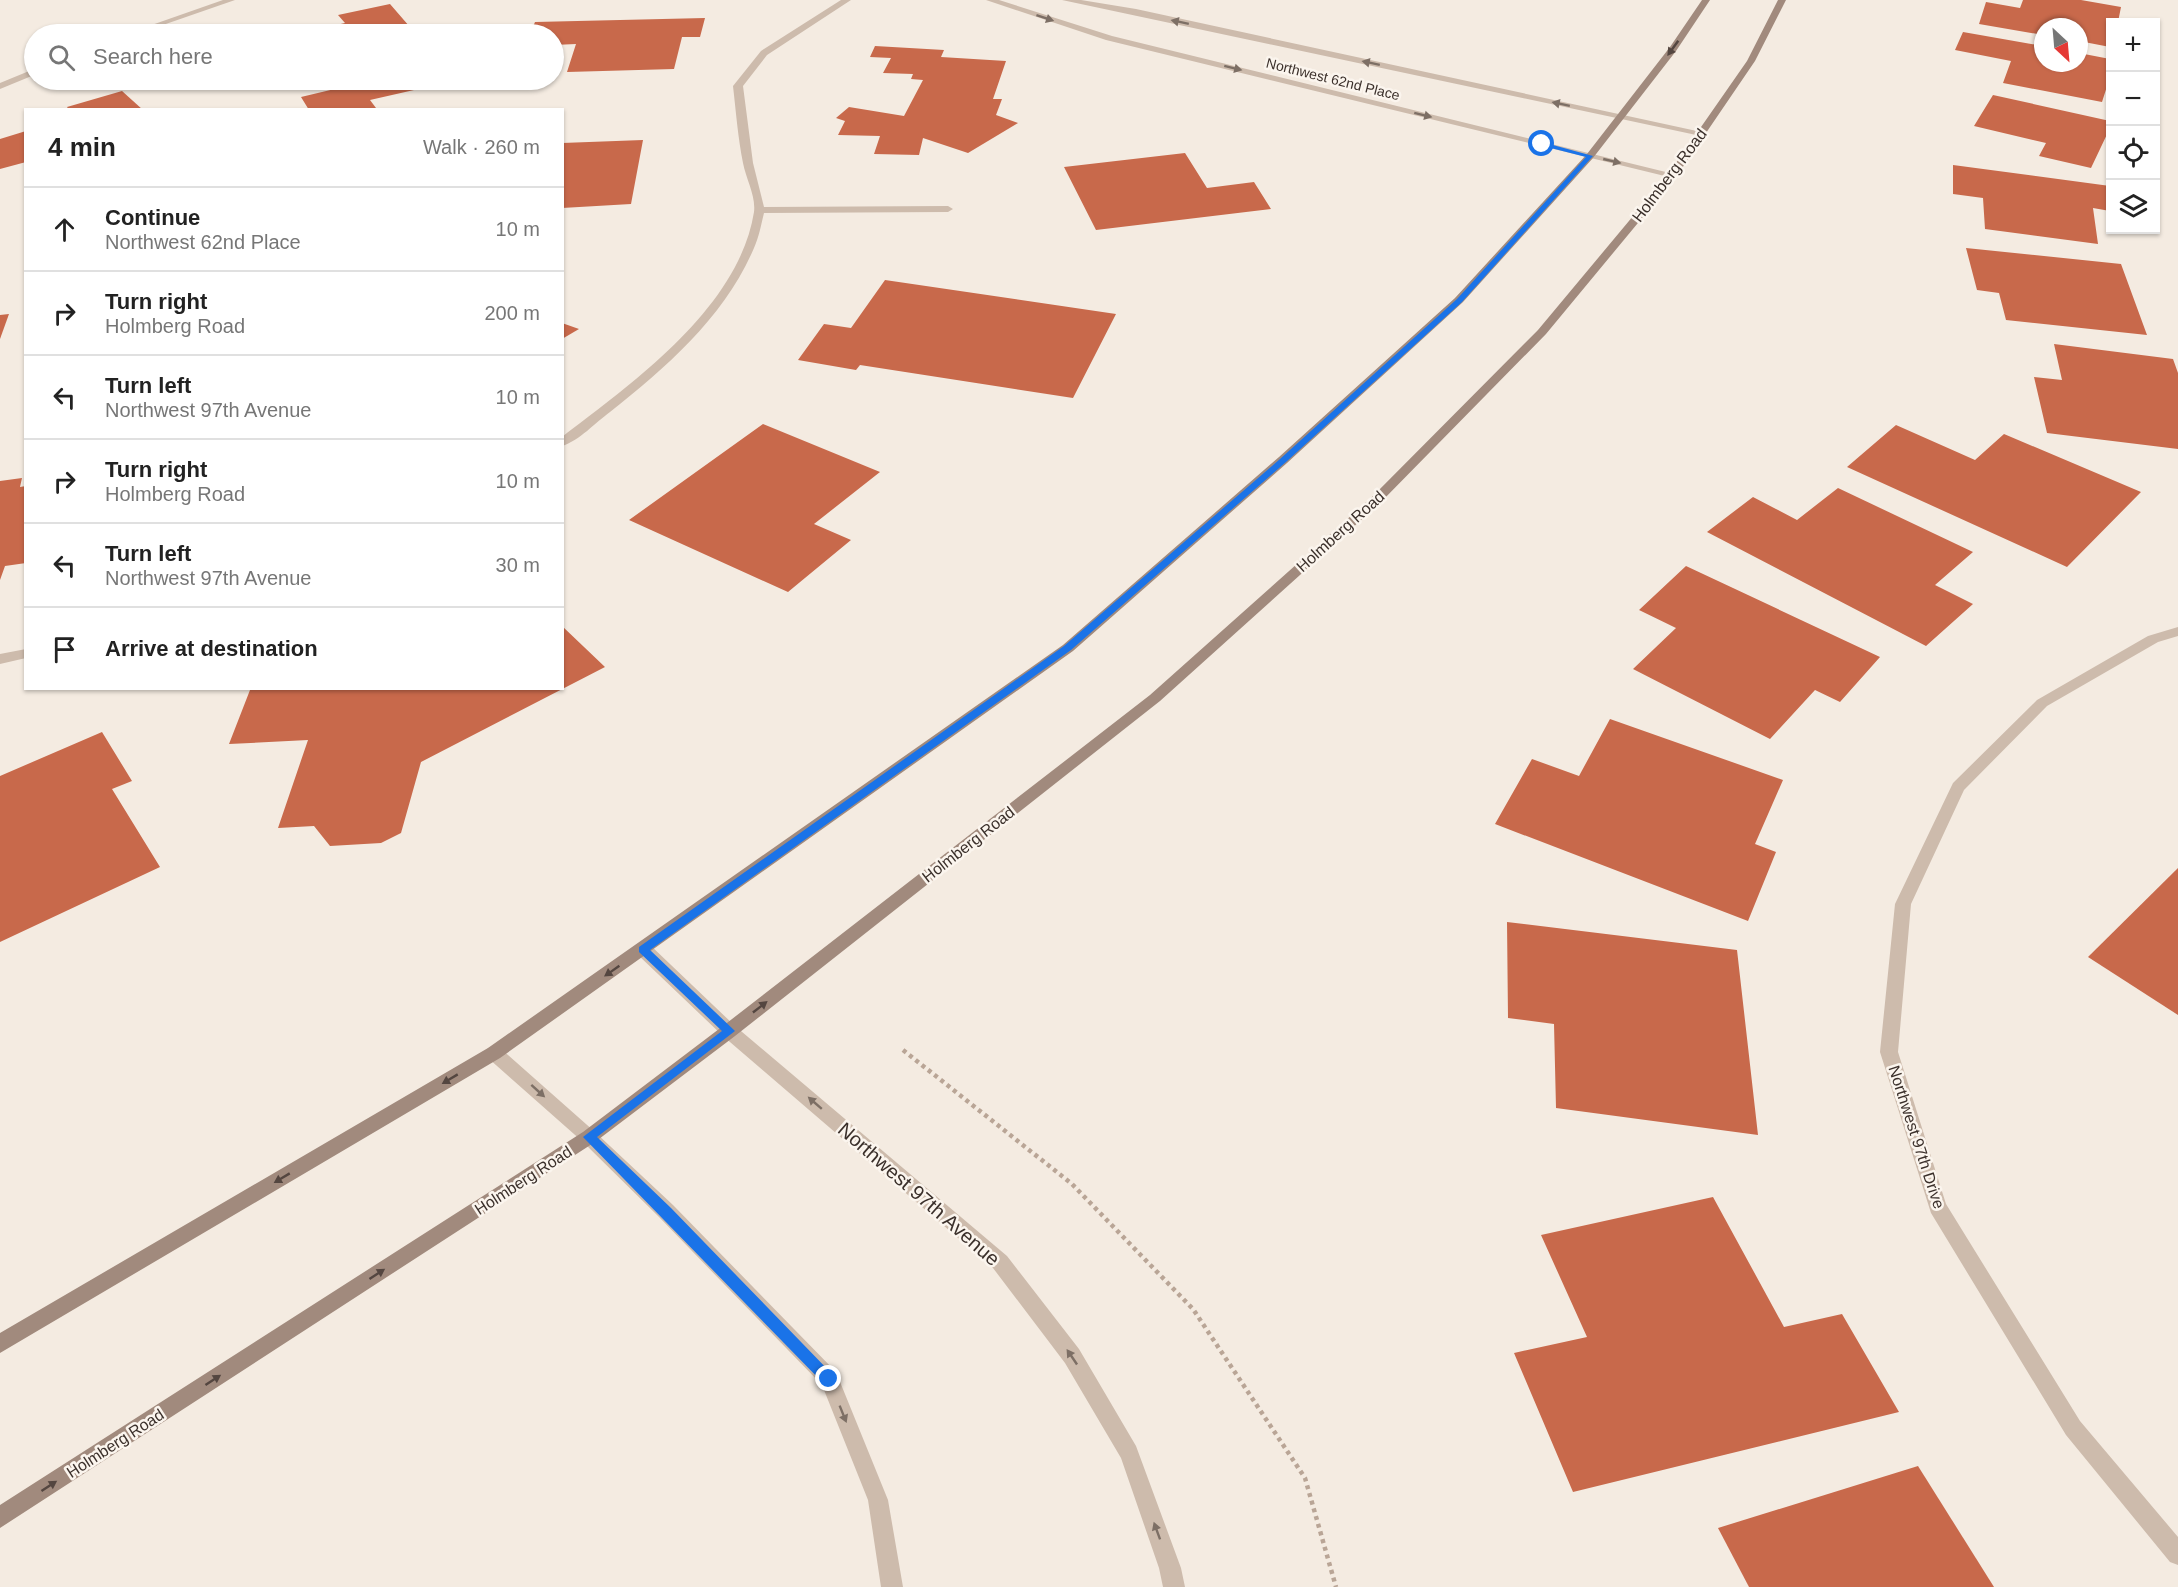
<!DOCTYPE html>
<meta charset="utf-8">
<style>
:root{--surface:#fff;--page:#f6f6f6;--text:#222;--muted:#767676;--line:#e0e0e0}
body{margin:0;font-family:Arial,sans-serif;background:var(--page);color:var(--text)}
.controls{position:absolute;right:18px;top:18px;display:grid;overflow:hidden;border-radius:0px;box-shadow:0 2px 4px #0004}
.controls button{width:54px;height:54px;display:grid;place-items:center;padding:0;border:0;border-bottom:2px solid var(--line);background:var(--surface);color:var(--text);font:30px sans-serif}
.compass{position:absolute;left:2034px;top:18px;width:54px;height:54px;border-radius:50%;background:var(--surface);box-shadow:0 2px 4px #0004;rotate:154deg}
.stop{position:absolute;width:18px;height:18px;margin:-14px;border:4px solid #1a73e8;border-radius:50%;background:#fff}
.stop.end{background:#1a73e8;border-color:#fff;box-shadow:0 2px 6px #0008}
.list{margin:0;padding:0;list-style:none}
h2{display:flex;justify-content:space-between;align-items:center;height:78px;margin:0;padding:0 24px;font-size:26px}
h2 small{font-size:20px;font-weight:400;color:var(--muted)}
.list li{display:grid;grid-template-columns:39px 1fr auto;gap:18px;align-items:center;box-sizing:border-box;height:84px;padding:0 24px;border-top:2px solid var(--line)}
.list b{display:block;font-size:22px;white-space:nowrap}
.list p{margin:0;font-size:20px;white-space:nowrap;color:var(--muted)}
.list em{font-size:20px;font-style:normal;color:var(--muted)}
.icon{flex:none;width:33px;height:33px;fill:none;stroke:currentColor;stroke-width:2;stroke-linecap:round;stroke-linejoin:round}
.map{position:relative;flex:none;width:2178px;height:1587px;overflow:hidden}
.search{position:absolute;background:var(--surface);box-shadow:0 2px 4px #0004;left:24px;top:24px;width:540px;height:66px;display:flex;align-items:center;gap:15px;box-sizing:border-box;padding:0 21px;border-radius:33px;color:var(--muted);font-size:22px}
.panel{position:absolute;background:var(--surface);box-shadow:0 2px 4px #0004;left:24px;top:108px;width:540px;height:582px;border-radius:0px}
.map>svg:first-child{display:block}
.building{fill:#c8694b}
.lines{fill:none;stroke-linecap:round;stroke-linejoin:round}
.path{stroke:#b9a596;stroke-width:4.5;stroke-dasharray:4 4;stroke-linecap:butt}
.street{fill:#cdbbac;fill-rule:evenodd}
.secondary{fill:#a18a7d;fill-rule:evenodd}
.oneway{fill:#7d6f65}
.oneway2{fill:#544640}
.route{fill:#1a73e8}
.labels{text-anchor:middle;stroke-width:5;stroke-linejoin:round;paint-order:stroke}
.far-street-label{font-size:14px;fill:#3b302b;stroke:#fbf5ee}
.street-label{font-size:16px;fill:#3b302b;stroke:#fbf5ee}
.near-street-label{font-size:20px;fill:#3b302b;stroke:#fbf5ee}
</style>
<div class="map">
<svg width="2178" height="1587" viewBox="0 0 2178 1587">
<rect width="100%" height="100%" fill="#f4ebe1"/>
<g class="building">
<path d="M2023,0H2081L2121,7L2118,22H2110V47L2079,41V27H2043V35L1979,24L1986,2L2020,8Z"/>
<path d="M390,4L416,34H297L345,23L338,15Z"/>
<path d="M705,18L700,37H682L674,69L567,72L576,44L554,45V34H530L535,22Z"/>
<path d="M1963,32L2043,46V63H2079V53L2110,59V77L2102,102L2003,83L2011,61L1955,50Z"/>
<path d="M875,46L944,50L941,57L1006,61L993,99H1002L996,115L1018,123L968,153L923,138L919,155L874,154L880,136L838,135L845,121L836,118L849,107L904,116L923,80L911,79L913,74L883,73L891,58L870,57Z"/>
<path d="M337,80H432L436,85L370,100L376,108L369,110H309L301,97L343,87Z"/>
<path d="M122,91L143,110H69L67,107Z"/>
<path d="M1993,95L2110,121V128L2091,168L2039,156L2046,143L1974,126Z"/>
<path d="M26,131V162L0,169V139Z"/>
<path d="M643,140L631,204L562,208V143Z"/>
<path d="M1185,153L1207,188L1254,182L1271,209L1096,230L1064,167Z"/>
<path d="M1953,165L2110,186V211L2093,208L2098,244L1985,229L1983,198L1953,194Z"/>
<path d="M1966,248L2121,264L2147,335L2006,320L1999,293L1977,290Z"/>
<path d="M885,280L1116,314L1073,398L860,365L856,370L798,360L824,324L851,328Z"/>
<path d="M9,314L0,339V315Z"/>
<path d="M562,323L579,329L562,339Z"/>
<path d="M2054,344L2173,359L2178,373V449L2047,433L2034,377L2062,380Z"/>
<path d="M763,424L880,472L814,524L851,540L788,592L629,520Z"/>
<path d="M1896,425L1975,460L2004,434L2141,492L2067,567L1847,467Z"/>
<path d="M22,478L20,487L26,486V563L5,566L0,580V481Z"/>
<path d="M1838,488L1973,552L1935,585L1973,604L1926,646L1707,532L1753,497L1797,520Z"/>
<path d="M1686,566L1880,657L1840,702L1815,690L1770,739L1633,669L1676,628L1639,610Z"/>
<path d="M562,626L605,667L421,762L401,833L381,843L330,846L314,826L278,828L308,740L229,744L250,690L562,688Z"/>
<path d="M1610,719L1783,780L1755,844L1776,852L1748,921L1495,824L1532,759L1579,776Z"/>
<path d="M102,732L132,781L112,789L160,867L0,942V776Z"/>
<path d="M2178,868V1015L2088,957Z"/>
<path d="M1507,922L1737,950L1758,1135L1556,1108L1554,1024L1508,1018Z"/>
<path d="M1713,1197L1784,1327L1842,1314L1899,1412L1573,1492L1514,1353L1587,1337L1541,1235Z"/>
<path d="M1918,1466L1994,1587H1749L1718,1528Z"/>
</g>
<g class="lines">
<path class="path" d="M903,1050L1072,1184L1193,1309L1305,1478L1336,1587"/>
<g class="street">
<path d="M223,0H235L137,34H126Z"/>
<path d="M841,0H851L767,55L743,86L753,163L764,207L948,206L953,209L948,212L764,213C761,225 759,237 754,248C725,316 667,367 610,412C596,422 579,441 562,446V437C634,382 739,307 754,212C756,196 746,179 743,163C738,138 736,112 733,86L761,51Z"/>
<path d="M986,0H999L1112,36L1678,175L1673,178L1106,40Z"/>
<path d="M1062,0H1081L1136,9L1706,133L1701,136Z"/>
<path d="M34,69V75L0,89V83Z"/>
<path d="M2178,627V636L2158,642L2047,706L1964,790L1911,904L1898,1052L1946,1204L2080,1421L2178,1537V1565L2170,1562L2066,1435L1931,1213L1880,1052L1895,904L1953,783L2037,700L2148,636Z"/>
<path d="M26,649V658L0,664V654Z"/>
<path d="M643,943L649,944L735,1026L1007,1256L1079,1349L1136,1446L1181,1568L1185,1587H1163L1159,1568L1121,1458L1065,1363L993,1268L723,1036L637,954L635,949L637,944Z"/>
<path d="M494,1046L500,1048L595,1132L673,1205L836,1372L888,1500L903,1587H881L868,1500L822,1385L659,1217L583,1142L488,1058L485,1053L488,1048Z"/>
</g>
<g class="secondary">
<path d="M1702,0H1710L1676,51L1593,158L1463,302L1287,463L1073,651L500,1058L0,1353V1333L488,1048L1063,645L1279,457L1455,298L1587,154L1670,47Z"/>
<path d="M1778,0H1786L1755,61L1676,177L1546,334L1380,503L1160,701L735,1036L595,1142L0,1528V1505L583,1132L723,1026L1150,695L1372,497L1538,330L1669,173L1747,61Z"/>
</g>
</g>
<defs><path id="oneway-solid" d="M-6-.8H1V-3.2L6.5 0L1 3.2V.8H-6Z" transform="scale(1.5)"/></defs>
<g class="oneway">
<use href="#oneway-solid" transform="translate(1045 18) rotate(18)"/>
<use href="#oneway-solid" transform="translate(1180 22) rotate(-168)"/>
<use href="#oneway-solid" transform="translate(1371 63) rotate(-168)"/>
<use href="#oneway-solid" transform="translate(1233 68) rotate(14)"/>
<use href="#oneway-solid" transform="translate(1561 104) rotate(-168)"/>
<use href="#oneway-solid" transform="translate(1423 115) rotate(14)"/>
<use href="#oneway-solid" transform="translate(1612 161) rotate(13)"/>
<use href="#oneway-solid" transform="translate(538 1091) rotate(42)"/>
<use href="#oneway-solid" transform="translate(815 1103) rotate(-139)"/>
<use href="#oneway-solid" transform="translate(1072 1357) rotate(-124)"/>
<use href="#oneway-solid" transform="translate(843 1414) rotate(68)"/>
<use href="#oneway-solid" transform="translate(1157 1531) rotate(-110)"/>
</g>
<g class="oneway2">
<use href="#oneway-solid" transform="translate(1673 48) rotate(126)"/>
<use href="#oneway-solid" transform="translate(612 971) rotate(145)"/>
<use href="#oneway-solid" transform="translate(760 1007) rotate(-38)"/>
<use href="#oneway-solid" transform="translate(450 1079) rotate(149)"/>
<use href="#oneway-solid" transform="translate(282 1178) rotate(149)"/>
<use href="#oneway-solid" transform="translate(377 1274) rotate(-33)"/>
<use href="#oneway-solid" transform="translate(213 1380) rotate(-33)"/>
<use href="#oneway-solid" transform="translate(49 1486) rotate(-33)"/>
</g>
<path class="route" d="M1542,142L1593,156L1462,302L1286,462L1071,650L650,950L735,1031L597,1137L671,1208L833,1375L835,1379L833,1384L829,1386L824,1384L583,1137L722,1031L639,952V947L1064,646L1280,459L1457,299L1586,157L1539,145Z"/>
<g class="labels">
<g class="far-street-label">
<text transform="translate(1333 79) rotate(14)" y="5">Northwest 62nd Place</text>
</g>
<g class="street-label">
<text transform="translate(1669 175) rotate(-53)" y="6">Holmberg Road</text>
<text transform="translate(1340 531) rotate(-42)" y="6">Holmberg Road</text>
<text transform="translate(968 844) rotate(-38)" y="6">Holmberg Road</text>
<text transform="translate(1917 1137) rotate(72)" y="6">Northwest 97th Drive</text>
<text transform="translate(523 1180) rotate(-33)" y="6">Holmberg Road</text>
<text transform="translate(115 1443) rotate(-33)" y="6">Holmberg Road</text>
</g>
<g class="near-street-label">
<text transform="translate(919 1194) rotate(41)" y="7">Northwest 97th Avenue</text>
</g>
</g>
</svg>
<div class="controls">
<button>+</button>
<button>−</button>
<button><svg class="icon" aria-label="locate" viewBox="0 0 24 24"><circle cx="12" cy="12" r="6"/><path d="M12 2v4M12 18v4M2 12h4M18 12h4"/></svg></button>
<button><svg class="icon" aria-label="layers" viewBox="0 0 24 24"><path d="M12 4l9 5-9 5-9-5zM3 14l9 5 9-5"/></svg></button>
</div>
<svg class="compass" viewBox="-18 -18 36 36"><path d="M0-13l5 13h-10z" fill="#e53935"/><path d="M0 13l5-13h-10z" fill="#767676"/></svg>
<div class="stop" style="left:1542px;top:144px"></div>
<div class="stop end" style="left:829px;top:1379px"></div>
<div class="search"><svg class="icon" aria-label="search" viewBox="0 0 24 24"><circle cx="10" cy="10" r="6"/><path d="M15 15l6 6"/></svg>Search here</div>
<section class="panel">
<h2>4 min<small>Walk · 260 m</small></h2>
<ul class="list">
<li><svg class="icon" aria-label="ahead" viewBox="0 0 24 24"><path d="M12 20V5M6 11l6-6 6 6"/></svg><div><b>Continue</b><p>Northwest 62nd Place</p></div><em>10 m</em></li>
<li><svg class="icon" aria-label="right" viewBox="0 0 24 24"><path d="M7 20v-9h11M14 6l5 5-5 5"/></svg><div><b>Turn right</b><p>Holmberg Road</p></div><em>200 m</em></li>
<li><svg class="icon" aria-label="left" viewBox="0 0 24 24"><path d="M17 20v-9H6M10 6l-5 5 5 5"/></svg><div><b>Turn left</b><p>Northwest 97th Avenue</p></div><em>10 m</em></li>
<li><svg class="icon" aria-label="right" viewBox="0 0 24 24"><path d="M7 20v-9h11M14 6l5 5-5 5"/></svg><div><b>Turn right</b><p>Holmberg Road</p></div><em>10 m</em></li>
<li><svg class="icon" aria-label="left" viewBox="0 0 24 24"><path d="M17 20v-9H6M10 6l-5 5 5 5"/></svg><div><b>Turn left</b><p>Northwest 97th Avenue</p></div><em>30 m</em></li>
<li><svg class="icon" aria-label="arrive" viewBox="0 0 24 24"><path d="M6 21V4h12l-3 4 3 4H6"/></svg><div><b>Arrive at destination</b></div></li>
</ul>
</section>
</div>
